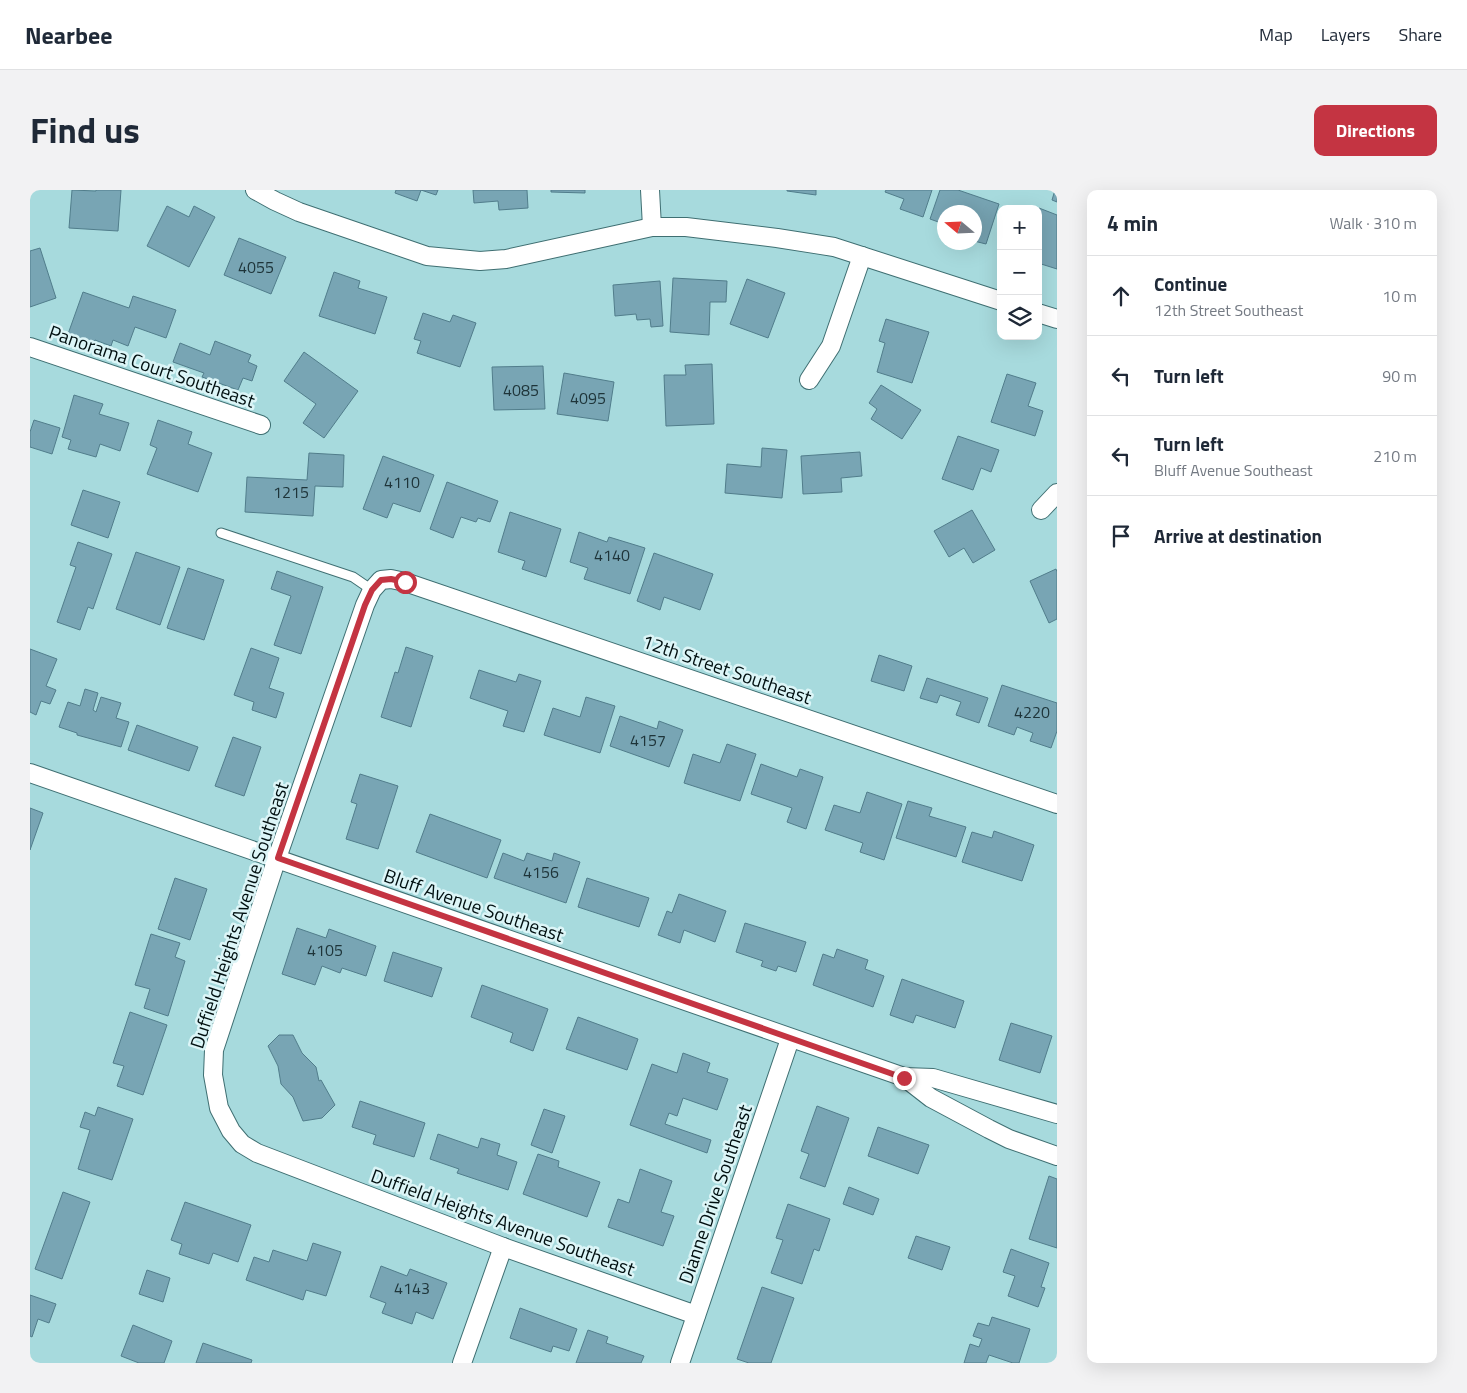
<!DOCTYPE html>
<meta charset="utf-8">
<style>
:root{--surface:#fff;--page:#f2f2f3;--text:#1f2937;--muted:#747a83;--line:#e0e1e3;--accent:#c43442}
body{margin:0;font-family:"Titillium Web",sans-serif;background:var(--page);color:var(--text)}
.controls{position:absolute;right:15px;top:15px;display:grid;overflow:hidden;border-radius:10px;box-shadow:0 5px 20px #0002}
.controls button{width:45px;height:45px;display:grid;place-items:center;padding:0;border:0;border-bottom:1px solid var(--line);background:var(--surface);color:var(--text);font:25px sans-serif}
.compass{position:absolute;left:907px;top:15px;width:45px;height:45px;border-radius:50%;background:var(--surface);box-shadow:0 5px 20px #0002;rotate:289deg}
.stop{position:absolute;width:15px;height:15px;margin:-11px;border:4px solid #c43442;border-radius:50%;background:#fff}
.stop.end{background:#c43442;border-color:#fff;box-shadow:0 1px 5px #0008}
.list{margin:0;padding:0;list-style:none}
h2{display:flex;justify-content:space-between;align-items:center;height:65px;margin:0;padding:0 20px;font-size:21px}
h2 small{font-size:16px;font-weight:400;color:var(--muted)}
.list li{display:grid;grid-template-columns:32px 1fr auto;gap:15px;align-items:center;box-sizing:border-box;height:80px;padding:0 20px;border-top:1px solid var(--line)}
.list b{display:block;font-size:19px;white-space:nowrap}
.list p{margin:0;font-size:16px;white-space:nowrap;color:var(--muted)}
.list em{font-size:16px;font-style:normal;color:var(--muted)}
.icon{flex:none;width:28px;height:28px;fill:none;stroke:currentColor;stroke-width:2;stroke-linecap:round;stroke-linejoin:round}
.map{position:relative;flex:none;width:1027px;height:1173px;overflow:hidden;border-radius:10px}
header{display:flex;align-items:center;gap:30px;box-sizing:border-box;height:70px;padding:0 25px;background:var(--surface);border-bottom:1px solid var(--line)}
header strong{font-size:24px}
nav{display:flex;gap:28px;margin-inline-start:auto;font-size:18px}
.intro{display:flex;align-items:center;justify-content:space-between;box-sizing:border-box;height:120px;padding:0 30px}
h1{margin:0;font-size:35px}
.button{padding:12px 22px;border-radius:10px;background:var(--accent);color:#fff;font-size:18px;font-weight:700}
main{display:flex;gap:30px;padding:0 30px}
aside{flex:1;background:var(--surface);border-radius:10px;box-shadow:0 5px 20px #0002}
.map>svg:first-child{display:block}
.building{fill:#78a5b4;stroke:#517d8b}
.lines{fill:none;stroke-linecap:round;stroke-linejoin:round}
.lane-casing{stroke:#3f6f72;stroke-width:11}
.street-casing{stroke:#3f6f72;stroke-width:20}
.lane{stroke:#fff;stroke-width:9}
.street{stroke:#fff;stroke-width:18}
.route{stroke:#c43442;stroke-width:6}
.labels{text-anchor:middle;stroke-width:5;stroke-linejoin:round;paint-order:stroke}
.number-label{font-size:16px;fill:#1e3439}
.street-label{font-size:19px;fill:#000f10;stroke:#dcf5f7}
</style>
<header>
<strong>Nearbee</strong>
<nav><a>Map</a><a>Layers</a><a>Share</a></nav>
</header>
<div class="intro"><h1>Find us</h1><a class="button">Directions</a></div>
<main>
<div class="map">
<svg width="1027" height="1173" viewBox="0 0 1027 1173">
<rect width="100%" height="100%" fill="#a7dadd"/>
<g class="building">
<path d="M42,0L66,1V0H91L88,41L39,38Z"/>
<path d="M366,0H391L387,11L365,3Z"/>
<path d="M391,0H408L406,5Z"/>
<path d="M443,0H497L498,18L469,20L468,11L444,13Z"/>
<path d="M521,0H555V3L521,2Z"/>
<path d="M757,0H786V5L757,1Z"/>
<path d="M856,0H902L893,27L870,19L874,9L855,2Z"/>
<path d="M910,0H928L969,14L956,54L944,51V22H914V34L900,29Z"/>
<path d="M1025,0H1027V12L1022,10Z"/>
<path d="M137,16L159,27L164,16L185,27L159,77L117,56Z"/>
<path d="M1009,18L1027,25V79L1008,73Z"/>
<path d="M209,48L256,67L241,104L194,85Z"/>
<path d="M10,58L26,108L0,117V61Z"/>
<path d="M304,82L330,91L328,98L357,107L345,144L289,126Z"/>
<path d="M643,88L697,91L696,112H680L679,145L640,142Z"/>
<path d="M717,89L755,103L738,148L700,134Z"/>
<path d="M630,91L633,136L621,137L620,129L607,130L606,124L585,126L583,95Z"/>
<path d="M53,102L99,118L103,106L146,120L136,148L105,137L98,156L83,150L81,156L65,150L64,153L38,144Z"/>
<path d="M393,123L420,132L423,125L446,133L430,177L387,163L391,151L384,149Z"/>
<path d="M856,129L899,142L882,193L847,182L855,153L849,151Z"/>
<path d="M185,151L221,165L218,172L227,176L222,191L213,188L208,200L172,187L174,183L143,172L150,153L180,165Z"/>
<path d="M274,162L328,201L294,248L273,233L286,214L254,191Z"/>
<path d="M682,174L684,234L636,236L634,185H656L655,175Z"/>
<path d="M513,176L515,219L464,220L462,177Z"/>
<path d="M534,183L584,192L578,231L527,224Z"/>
<path d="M977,184L1006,193L998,216L1013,221L1005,246L961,232Z"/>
<path d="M851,195L891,220L872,249L841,229L847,219L839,213Z"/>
<path d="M44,205L73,214L69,224L99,233L90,261L70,254L66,267L38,259L41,250L32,247Z"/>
<path d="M4,230L30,238L22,264L0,257V242Z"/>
<path d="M128,230L162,242L158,254L182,263L168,302L117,284L127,258L120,255Z"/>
<path d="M928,246L969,260L961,282L951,278L943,300L912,289Z"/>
<path d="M732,258L757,260L752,308L695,303L697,274L731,277Z"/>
<path d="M830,262L832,286L811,288L812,302L773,304L771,266Z"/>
<path d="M279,263L314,265L313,297L285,296L283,326L215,322L217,287L277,290Z"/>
<path d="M353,266L404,285L390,322L363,313L357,328L333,319Z"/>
<path d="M417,292L468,311L460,332L448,328L446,332L431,327L423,348L400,339Z"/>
<path d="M53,300L90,312L78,348L41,335Z"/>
<path d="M942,320L965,360L943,373L934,358L919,367L904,341Z"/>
<path d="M480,322L531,339L516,387L492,379L495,371L468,362Z"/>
<path d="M549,342L577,352L579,347L615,358L600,404L554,389L558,378L540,372Z"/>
<path d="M48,352L82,364L63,419L58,417L50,440L27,432L46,377L40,375Z"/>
<path d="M106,362L150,377L130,435L86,419Z"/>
<path d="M624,363L683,384L670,420L634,407L630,420L607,411Z"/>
<path d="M158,378L194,390L174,450L137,438Z"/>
<path d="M1026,379L1027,382V429L1019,433L1000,391Z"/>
<path d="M247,381L293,397L271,464L244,455L261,406L241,399Z"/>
<path d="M376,457L403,466L381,537L351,527L365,482L368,483Z"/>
<path d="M221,458L249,468L239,498L254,503L246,528L222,520L224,512L204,505Z"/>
<path d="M0,459L27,469L16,496L26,500L20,514L11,511L6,525L0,522Z"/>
<path d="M849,465L882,476L874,501L841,491Z"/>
<path d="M449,480L486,492L489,484L511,491L494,542L473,536L478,521L440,508Z"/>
<path d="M897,488L958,508L949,533L926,525L931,512L910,505L907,513L890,508Z"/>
<path d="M972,495L1027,513V541L1021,558L1000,551L1003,543L987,537L984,545L958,536Z"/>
<path d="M55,499L68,503L63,520L66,522L71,507L91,513L86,528L99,532L91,557L47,545V543L29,537L38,512L50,516Z"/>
<path d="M556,507L585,516L570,563L514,545L523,518L550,527Z"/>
<path d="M590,526L627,539L629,531L653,540L639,577L580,556Z"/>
<path d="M107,535L168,557L159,581L98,560Z"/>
<path d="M203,547L231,557L214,606L185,596Z"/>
<path d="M697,554L726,564L710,611L654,593L663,564L690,573Z"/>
<path d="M731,574L767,587L770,579L793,587L776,639L757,632L762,618L721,604Z"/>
<path d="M330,584L368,596L348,659L316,649L327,614L321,612Z"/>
<path d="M837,602L872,614L854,670L830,662L833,653L795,640L804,615L830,623Z"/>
<path d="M878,611L902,618L899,626L936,637L926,667L866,648Z"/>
<path d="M0,618L13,623L0,660Z"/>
<path d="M400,624L471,650L457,688L386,662Z"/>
<path d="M964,641L1004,655L992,691L932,672L942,642L962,648Z"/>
<path d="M473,663L494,671L497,663L522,671L524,663L550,672L536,713L464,688Z"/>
<path d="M145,688L177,699L160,750L128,739Z"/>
<path d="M557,688L619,708L609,737L548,717Z"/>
<path d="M649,704L696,721L685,752L654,740L650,753L628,745L637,721L642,723Z"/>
<path d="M715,733L776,752L766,782L748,776L746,781L731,776L733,771L706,762Z"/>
<path d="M267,738L296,748L299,739L346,756L336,786L312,778L310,783L292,776L285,795L252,784Z"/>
<path d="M121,744L150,753L145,767L155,771L138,826L114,818L120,799L105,795Z"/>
<path d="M807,759L838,770L835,779L854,786L843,817L783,795L793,764L804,768Z"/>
<path d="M363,762L412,778L402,807L354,791Z"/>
<path d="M872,789L934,811L925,838L886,825L883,833L860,825Z"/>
<path d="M452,795L518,819L503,861L480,852L483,843L441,827Z"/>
<path d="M100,822L137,835L113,905L87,896L94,876L83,873Z"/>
<path d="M548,827L608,849L597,880L536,859Z"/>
<path d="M981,833L1022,846L1010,883L969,870Z"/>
<path d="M249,845H263L272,863L286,877L289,891L291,890L305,915L292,928L273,931L263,907L251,894L248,876L238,856Z"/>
<path d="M653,863L680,873L677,882L698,889L687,920L653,908L647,926L639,923L635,934L681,950L677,963L600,935L622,874L647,883Z"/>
<path d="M330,911L395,933L384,967L343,954L346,945L322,937Z"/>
<path d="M787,916L819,928L795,997L770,988L779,964L771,961Z"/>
<path d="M68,917L103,929L82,990L48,979L60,940L50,937L55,922L65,926Z"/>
<path d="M514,919L535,926L522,963L501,955Z"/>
<path d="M848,937L899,955L888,984L838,966Z"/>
<path d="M408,944L448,958L451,948L470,954L467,965L487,972L478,1000L427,983L429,979L400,969Z"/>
<path d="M508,964L529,971L528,977L570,992L557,1027L493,1004Z"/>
<path d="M610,979L642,991L631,1022L644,1026L633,1056L578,1037L588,1009L599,1013Z"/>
<path d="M1019,986L1027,989V1058L999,1049Z"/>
<path d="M819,997L849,1009L843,1025L813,1014Z"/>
<path d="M33,1002L60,1012L32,1089L5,1079Z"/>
<path d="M155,1012L221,1035L208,1072L183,1063L179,1074L149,1064L152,1054L141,1050Z"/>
<path d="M758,1014L800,1029L789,1061L784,1059L772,1094L741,1083L753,1050L746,1048Z"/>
<path d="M886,1046L920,1057L912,1080L878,1068Z"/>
<path d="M283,1053L311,1062L296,1106L276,1100L273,1110L216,1090L224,1067L239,1072L243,1060L277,1071Z"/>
<path d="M981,1059L1019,1073L1011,1097L1015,1098L1008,1117L978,1106L985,1086L973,1082Z"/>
<path d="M351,1076L377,1086L380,1079L417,1093L403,1129L386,1122L382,1134L352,1123L356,1113L340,1107Z"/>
<path d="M117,1080L140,1088L133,1112L109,1104Z"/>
<path d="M732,1097L764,1108L741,1173H719L707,1169Z"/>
<path d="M0,1105L26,1114L19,1133L8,1129L2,1147L0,1146Z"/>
<path d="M490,1118L547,1139L539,1161L523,1156L521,1162L480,1148Z"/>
<path d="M962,1127L1000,1139L989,1173H983L959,1165L956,1173H934L940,1154L949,1157L952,1149L943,1146L948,1133L959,1136Z"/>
<path d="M103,1135L142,1151L134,1173H109L91,1166Z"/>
<path d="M558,1140L578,1147L576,1153L614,1166L611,1173H546Z"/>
<path d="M173,1153L222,1170L221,1173H166Z"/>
</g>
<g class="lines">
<defs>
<path id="lane" d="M191,343L323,387L342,400"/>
<g id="street">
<path d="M225,0L245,11L269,22L397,66L450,71L476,69L622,37H656L747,48L804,57L971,111"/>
<path d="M620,0L622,37"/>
<path d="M1008,123L1027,129"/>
<path d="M0,157L231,235"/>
<path d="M779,190L801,156L832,66"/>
<path d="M1011,320L1027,303"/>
<path d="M0,583L874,887L901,908L959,939L979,949L1027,966"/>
<path d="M874,887L903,888L1027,924"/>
<path d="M666,1125L473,1057L227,963L212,954L201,941L189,918L183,885L184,860L247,668L335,415L342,400L351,390L361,389L375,392L1027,614"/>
<path d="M432,1173L473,1057"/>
<path d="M650,1173L760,849"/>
</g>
</defs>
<use href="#lane" class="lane-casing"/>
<use href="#street" class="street-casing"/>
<use href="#lane" class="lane"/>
<use href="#street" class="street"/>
</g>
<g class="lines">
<path class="route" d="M375,392L361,389L351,390L342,400L335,415L248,668L874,888"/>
</g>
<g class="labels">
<g class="number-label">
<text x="226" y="83">4055</text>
<text x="491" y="206">4085</text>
<text x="558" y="214">4095</text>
<text x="372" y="298">4110</text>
<text x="261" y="308">1215</text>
<text x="582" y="371">4140</text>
<text x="1002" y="528">4220</text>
<text x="618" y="556">4157</text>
<text x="511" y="688">4156</text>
<text x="295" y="766">4105</text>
<text x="382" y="1104">4143</text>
</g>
<g class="street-label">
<text transform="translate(122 176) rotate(19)" y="7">Panorama Court Southeast</text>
<text transform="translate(697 479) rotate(19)" y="7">12th Street Southeast</text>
<text transform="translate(444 715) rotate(19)" y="7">Bluff Avenue Southeast</text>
<text transform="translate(209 725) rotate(-72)" y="7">Duffield Heights Avenue Southeast</text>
<text transform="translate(685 1004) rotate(-71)" y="7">Dianne Drive Southeast</text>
<text transform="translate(473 1032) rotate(20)" y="7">Duffield Heights Avenue Southeast</text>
</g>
</g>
</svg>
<div class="controls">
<button>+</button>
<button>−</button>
<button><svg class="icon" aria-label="layers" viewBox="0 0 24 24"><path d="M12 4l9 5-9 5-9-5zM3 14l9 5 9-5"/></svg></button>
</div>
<svg class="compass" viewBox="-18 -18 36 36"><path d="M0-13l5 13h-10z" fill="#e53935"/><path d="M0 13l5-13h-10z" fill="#747a83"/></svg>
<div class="stop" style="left:375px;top:392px"></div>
<div class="stop end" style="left:874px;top:888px"></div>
</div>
<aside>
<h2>4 min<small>Walk · 310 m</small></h2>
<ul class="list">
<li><svg class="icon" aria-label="ahead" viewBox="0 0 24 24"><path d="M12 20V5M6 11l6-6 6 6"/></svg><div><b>Continue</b><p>12th Street Southeast</p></div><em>10 m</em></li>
<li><svg class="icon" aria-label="left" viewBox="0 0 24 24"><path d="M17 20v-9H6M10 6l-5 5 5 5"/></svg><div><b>Turn left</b></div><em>90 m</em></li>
<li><svg class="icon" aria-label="left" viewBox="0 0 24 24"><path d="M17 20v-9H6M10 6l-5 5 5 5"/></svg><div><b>Turn left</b><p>Bluff Avenue Southeast</p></div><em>210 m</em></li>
<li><svg class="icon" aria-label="arrive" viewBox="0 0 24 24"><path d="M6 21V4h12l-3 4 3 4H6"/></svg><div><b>Arrive at destination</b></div></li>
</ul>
</aside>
</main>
